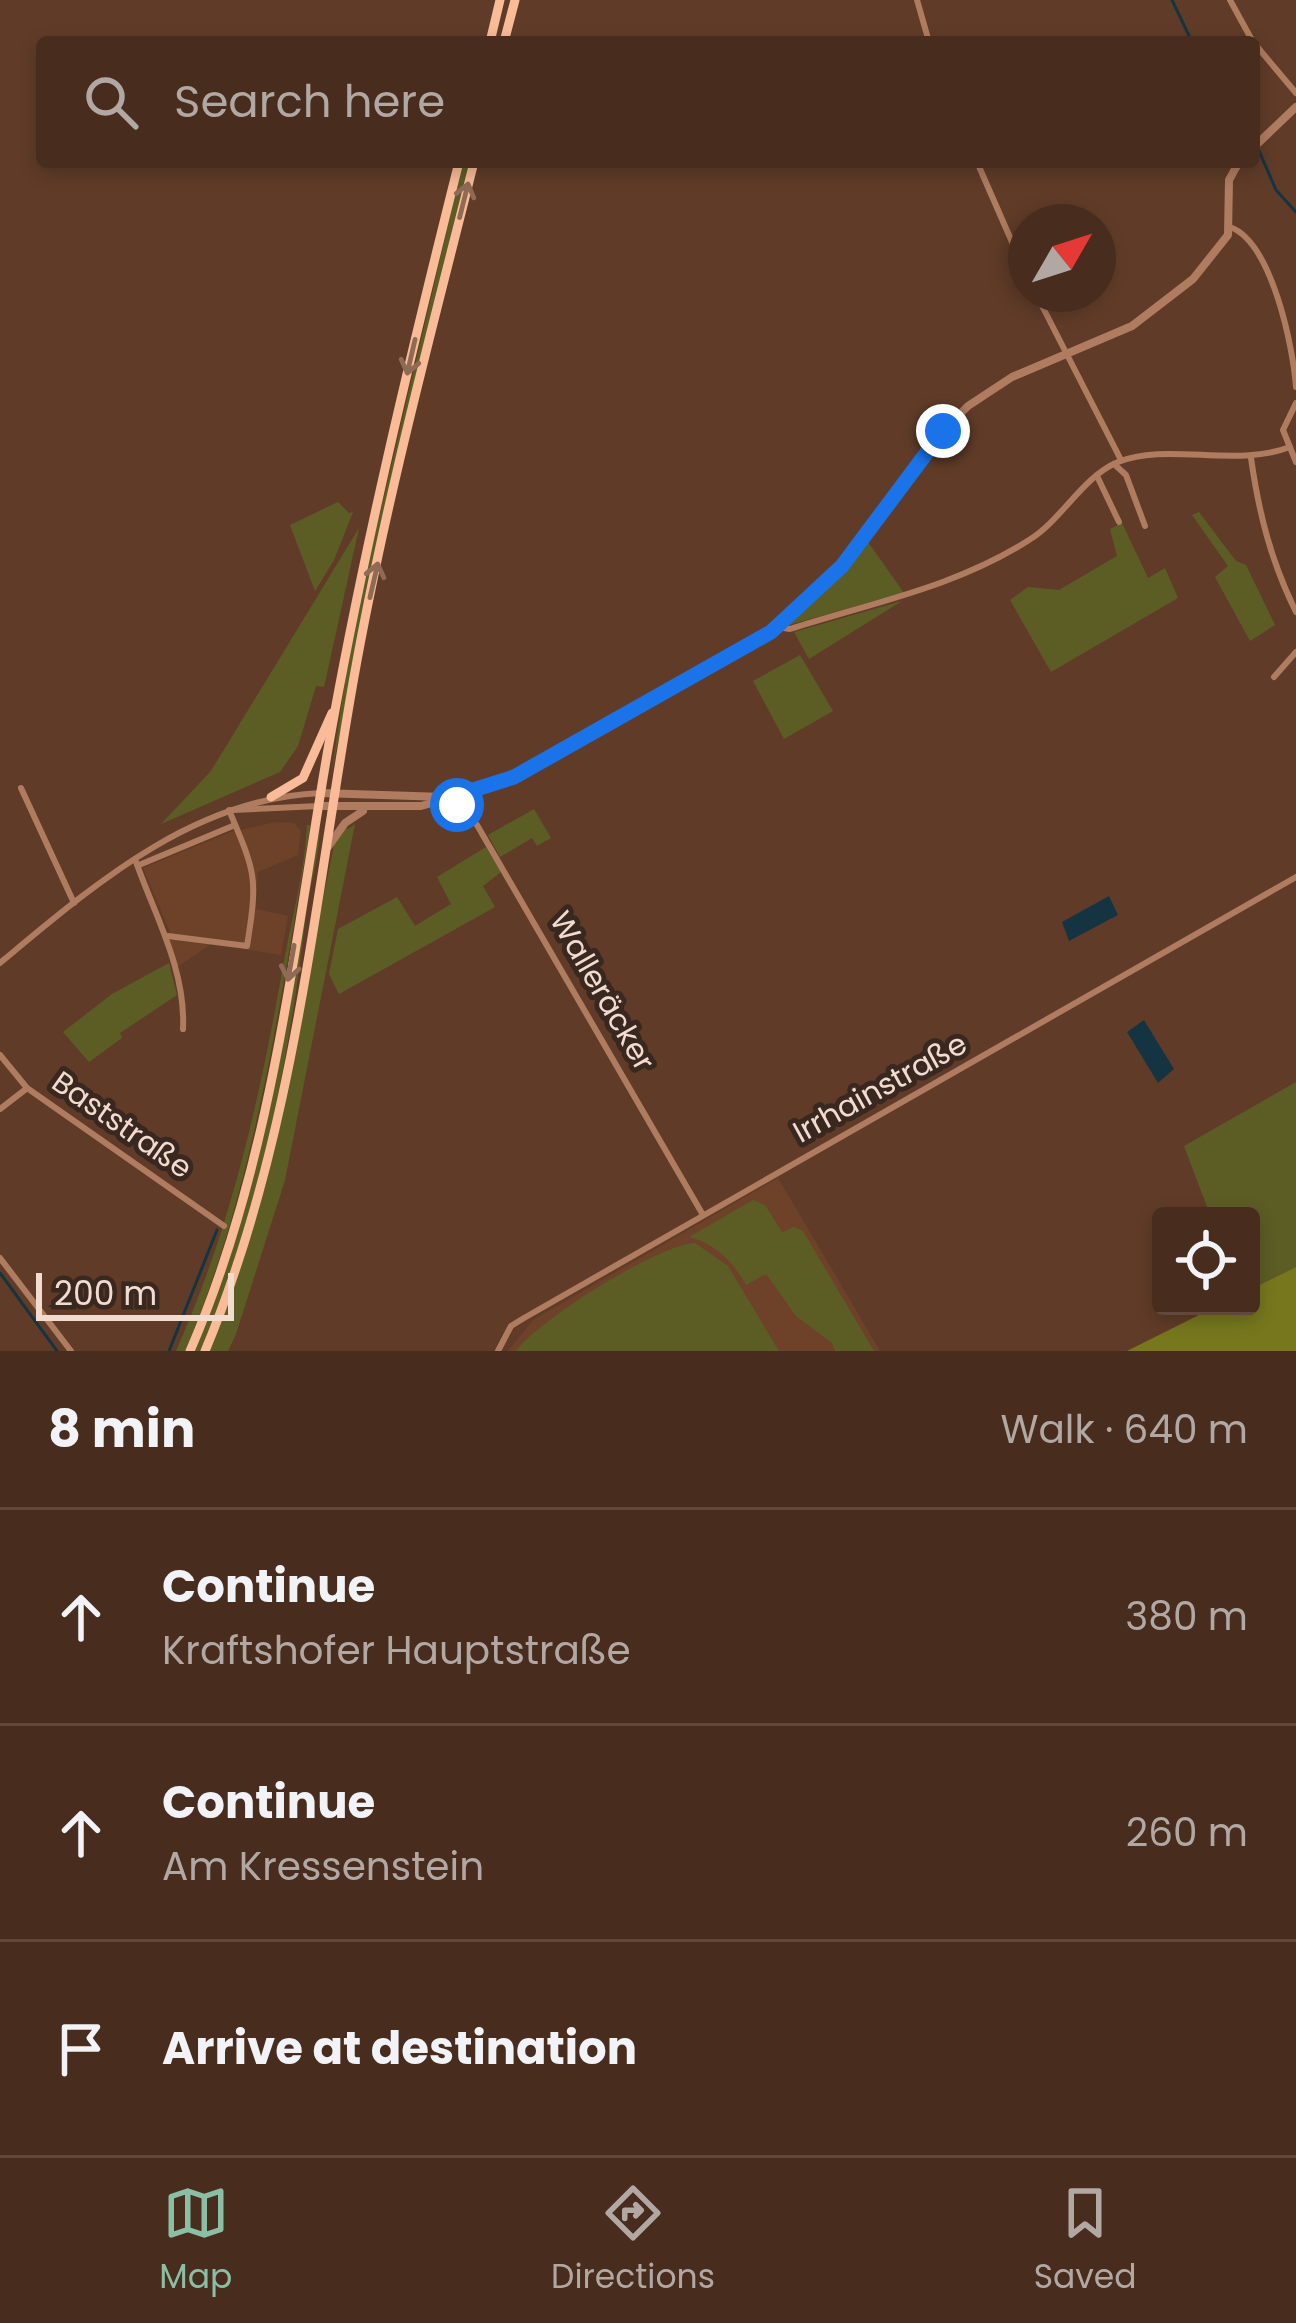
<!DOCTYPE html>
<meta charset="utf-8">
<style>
:root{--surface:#482d1e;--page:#52392b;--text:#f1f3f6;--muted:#b1a8a4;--line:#60493c;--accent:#8abfa5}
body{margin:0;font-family:Poppins,sans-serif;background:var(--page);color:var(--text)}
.controls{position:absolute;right:36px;bottom:36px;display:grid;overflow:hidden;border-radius:12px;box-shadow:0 6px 18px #0003}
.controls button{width:108px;height:108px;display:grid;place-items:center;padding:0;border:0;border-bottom:3px solid var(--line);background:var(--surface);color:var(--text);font:60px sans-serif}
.compass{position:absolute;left:1008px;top:204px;width:108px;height:108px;border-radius:50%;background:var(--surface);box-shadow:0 6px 18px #0003;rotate:51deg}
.scale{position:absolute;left:36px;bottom:30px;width:198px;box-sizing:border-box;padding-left:12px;border:6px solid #f2dbcf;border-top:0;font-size:33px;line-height:42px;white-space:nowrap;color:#f2dbcf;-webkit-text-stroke:9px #39281f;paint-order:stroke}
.stop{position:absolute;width:36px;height:36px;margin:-27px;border:9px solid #1a73e8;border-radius:50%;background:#fff}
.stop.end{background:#1a73e8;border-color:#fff;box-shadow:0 3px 12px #0008}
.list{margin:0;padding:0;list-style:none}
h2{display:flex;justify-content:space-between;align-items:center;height:156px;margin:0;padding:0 48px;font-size:51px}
h2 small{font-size:39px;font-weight:400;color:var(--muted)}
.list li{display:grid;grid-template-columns:78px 1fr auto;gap:36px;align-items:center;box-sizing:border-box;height:216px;padding:0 48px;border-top:3px solid var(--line)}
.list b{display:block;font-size:45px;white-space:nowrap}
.list p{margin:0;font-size:39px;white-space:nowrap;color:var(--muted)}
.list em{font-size:39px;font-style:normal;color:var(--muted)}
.icon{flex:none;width:66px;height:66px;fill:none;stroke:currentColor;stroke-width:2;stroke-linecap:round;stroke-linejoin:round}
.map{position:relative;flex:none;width:1296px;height:1351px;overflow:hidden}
.search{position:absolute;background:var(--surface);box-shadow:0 6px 18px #0003;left:36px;right:36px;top:36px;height:132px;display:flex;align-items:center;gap:30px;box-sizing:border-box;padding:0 42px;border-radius:12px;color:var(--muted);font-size:45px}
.sheet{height:804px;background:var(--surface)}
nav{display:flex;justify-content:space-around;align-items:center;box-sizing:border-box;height:168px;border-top:3px solid var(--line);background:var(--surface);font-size:33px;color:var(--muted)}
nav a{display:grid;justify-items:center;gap:6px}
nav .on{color:var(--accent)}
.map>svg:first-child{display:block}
.built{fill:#6d4229}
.green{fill:#5c5d25}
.forest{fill:#77781d}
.water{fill:#153441}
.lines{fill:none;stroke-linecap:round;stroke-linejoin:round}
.stream{stroke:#153441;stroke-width:3}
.minor{stroke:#af7c5f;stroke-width:6}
.tertiary{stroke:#af7c5f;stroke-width:8}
.primary{stroke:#f9bb98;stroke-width:9}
.oneway{stroke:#8f6a55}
.route{stroke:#1a73e8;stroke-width:15}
.labels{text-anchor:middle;stroke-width:10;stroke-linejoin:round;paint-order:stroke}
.street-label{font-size:30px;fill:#f2dbcf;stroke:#39281f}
</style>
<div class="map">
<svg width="1296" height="1351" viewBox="0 0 1296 1351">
<rect width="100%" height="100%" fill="#603c28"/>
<g class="built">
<path d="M276,822L294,823L301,832L298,855L258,872L255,909L288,916L281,955L211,944L176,968L169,943L170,932L143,868L231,832Z"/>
<path d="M778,1178L880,1351H508L533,1320Z"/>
</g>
<g class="green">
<path d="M463,162H469L422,350L331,775L353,628Z"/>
<path d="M338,502L349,513L353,512L334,560L315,591L290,525Z"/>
<path d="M1199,512L1236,561L1246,565L1275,625L1250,641L1215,577L1228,566L1192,515Z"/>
<path d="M1122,523L1148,578L1165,568L1178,598L1051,672L1010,600L1028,587L1059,590L1117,556L1110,529Z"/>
<path d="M359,528L324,687L316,686L298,746L280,772L161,824L211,771Z"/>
<path d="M868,542L904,593L789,625Z"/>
<path d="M902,601L809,659L794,632Z"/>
<path d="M800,655L833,711L784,739L753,681Z"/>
<path d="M534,809L551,838L537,846L532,838L500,857L488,835Z"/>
<path d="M355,824L285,1180L236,1334L228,1351H208L238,1277L265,1186L334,845L345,827L348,829Z"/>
<path d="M307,825H310L308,840C278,1014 254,1188 185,1351H176C232,1225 260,1097 284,961C292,917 305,870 307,825Z"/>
<path d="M319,825C322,849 309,885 306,914C289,1063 259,1212 200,1351H193L245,1208Z"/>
<path d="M486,847L501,872L483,886L495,907L339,994L329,974L338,929L397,897L415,926L451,904L437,877Z"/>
<path d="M169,963L177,995L120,1033L122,1038L89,1062L63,1032L112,994Z"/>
<path d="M1296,1082V1267L1251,1289V1216H1206L1209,1212L1184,1146Z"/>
<path d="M753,1200L765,1205L782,1232L794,1227L803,1231L874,1351H835L832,1343L796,1316L766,1274L746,1285C733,1262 715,1243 689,1237Z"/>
<path d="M695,1243L728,1266L779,1351H516C537,1321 659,1244 695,1243Z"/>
</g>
<path class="forest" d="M1296,1267V1351H1127L1217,1306H1251V1289Z"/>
<g class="water">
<path d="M1109,896L1118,915L1069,941L1062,922Z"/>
<path d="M1144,1020L1174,1069L1158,1083L1127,1032Z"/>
</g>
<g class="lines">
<g class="stream">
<path d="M1172,0L1192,42"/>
<path d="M1254,139L1276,190L1296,212"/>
<path d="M0,1273L57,1351"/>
<path d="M169,1351L217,1230"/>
</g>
<g class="minor">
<path d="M917,0L929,42"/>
<path d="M1230,0L1253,42"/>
<path d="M1254,43L1296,93"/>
<path d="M977,162L1026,274"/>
<path d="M1230,227C1272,242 1293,347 1296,387"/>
<path d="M1036,294L1121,460"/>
<path d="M1296,403L1283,430L1296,462"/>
<path d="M1251,458C1259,514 1271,561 1296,612"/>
<path d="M1114,464L1126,475L1145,526"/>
<path d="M1097,476L1119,522"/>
<path d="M778,627L790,629C871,603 956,587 1029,540C1062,520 1082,477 1118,462C1167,442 1235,468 1290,447"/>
<path d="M1274,677L1296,652"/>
<path d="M21,788L74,903"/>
<path d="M452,798L477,825L703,1215"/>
<path d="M232,810L319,806"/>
<path d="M135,859C154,914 186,969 183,1029"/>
<path d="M139,865L235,825"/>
<path d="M168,936L247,946C258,877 256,874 229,810"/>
<path d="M0,963C94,885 193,798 321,793"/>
<path d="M0,1055L27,1088L224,1226"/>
<path d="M0,1109L26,1089"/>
<path d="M0,1258L71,1351"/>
<path d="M498,1351L511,1326L524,1318L1296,877"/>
</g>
<g class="tertiary">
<path d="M1254,147L1296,107"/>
<path d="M321,793L444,797"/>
<path d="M319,806H421L502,783L771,632L842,566L943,431L968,406L1012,377L1132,326L1193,279L1228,235L1229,180L1239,162"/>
<path d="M328,847L345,823L363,811"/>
</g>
<g class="primary">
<path d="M490,42L500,0"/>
<path d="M504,42L515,0"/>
<path d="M271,797L303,778L332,713"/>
<path d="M190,1351C272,1162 293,951 328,749C363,551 410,357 459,162"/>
<path d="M205,1351C294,1139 314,902 354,677C385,504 431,333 474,162"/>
</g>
</g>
<defs><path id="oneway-shaft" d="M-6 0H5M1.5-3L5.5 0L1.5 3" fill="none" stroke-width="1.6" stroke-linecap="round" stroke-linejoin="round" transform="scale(3)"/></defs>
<g class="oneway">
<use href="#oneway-shaft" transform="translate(464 200) rotate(-76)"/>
<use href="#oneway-shaft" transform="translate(411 357) rotate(103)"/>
<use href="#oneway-shaft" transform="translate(374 580) rotate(-77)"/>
<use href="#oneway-shaft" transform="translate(291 963) rotate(100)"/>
</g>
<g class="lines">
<path class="route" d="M457,805L451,797L514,777L771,632L842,566L943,431"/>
</g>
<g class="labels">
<g class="street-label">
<text transform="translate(602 991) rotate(60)" y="10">Walleräcker</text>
<text transform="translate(880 1088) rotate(-29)" y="10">Irrhainstraße</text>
<text transform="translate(122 1125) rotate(35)" y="10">Baststraße</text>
</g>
</g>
</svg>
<div class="controls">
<button><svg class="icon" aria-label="locate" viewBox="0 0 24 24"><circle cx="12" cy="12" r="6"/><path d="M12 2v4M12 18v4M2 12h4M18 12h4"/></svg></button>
</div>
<svg class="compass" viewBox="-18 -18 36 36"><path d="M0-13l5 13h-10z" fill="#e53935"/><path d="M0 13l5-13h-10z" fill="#b1a8a4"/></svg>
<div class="scale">200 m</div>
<div class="stop" style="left:457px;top:805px"></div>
<div class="stop end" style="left:943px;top:431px"></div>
<div class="search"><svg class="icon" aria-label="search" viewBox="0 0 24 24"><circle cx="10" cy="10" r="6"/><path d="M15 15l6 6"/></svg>Search here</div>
</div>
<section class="sheet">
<h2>8 min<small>Walk · 640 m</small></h2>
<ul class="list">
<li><svg class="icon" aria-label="ahead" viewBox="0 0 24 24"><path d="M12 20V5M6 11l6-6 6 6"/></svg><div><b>Continue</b><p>Kraftshofer Hauptstraße</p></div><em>380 m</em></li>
<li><svg class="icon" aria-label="ahead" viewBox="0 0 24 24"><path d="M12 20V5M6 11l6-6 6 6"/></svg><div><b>Continue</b><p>Am Kressenstein</p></div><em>260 m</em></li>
<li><svg class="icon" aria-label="arrive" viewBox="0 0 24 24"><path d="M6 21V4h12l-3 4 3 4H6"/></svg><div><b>Arrive at destination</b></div></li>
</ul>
</section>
<nav>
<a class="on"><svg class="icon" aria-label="map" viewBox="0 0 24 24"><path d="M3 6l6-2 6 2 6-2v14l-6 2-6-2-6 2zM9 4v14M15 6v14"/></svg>Map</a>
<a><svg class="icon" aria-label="directions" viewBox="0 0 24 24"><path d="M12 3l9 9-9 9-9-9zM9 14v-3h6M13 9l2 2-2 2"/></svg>Directions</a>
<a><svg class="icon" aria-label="saved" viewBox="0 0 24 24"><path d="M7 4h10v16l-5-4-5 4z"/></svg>Saved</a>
</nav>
